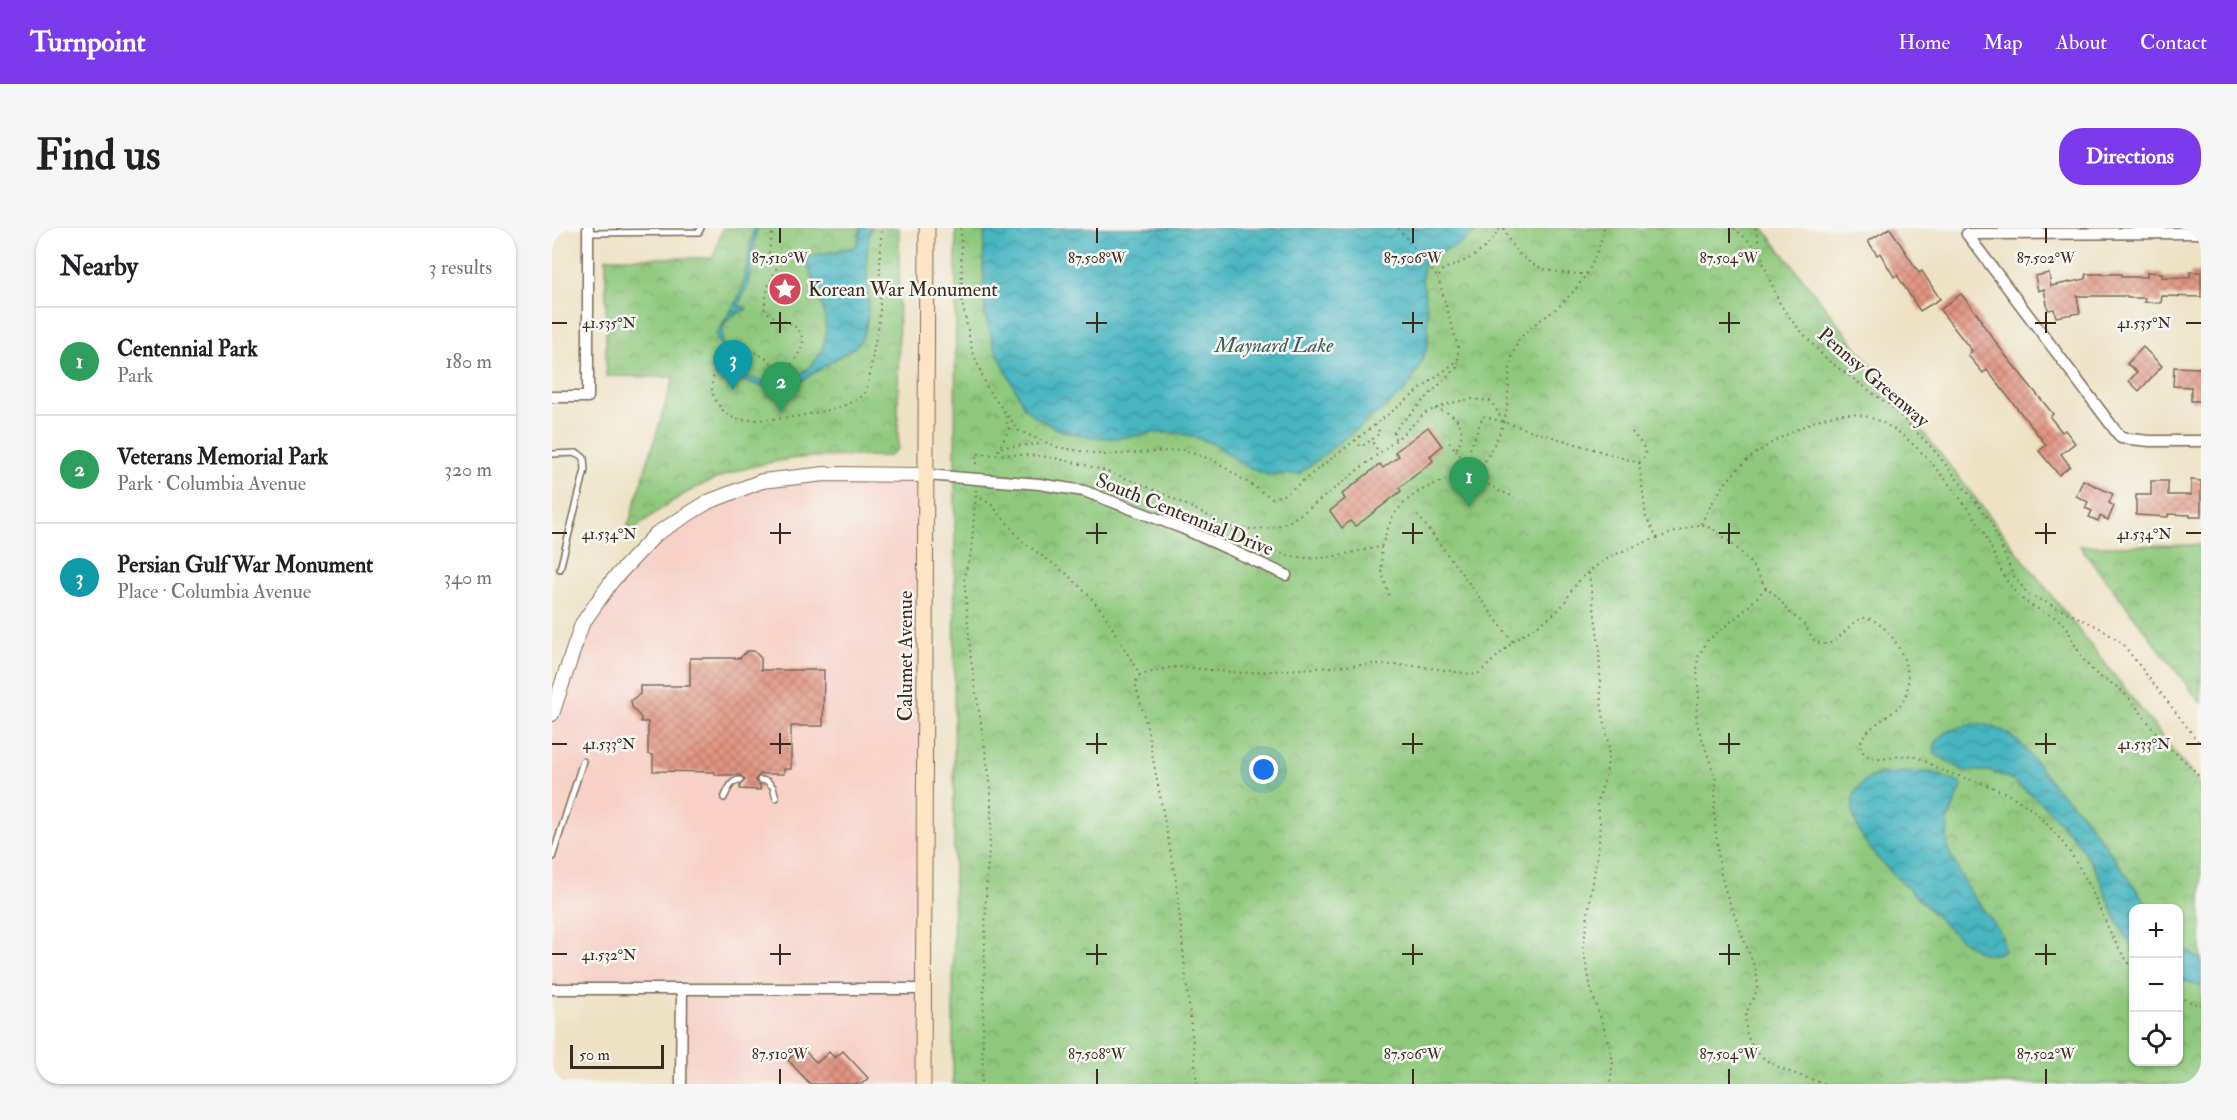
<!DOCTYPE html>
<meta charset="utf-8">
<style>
:root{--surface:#fff;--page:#f6f6f6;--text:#202124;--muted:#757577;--line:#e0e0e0;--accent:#7c3aed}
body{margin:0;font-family:"IM FELL Double Pica",serif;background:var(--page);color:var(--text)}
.controls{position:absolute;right:18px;bottom:18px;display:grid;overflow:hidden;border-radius:12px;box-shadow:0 2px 4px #0004}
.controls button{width:54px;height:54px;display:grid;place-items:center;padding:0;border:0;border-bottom:2px solid var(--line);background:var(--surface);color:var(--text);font:30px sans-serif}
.scale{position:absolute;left:18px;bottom:15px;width:94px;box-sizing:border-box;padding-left:6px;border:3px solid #3b2a1e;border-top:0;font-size:16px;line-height:21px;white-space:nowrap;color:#3b2a1e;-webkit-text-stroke:4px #f6f6f2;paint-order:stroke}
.you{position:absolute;left:712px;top:542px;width:21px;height:21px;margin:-15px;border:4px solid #fff;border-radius:50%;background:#1a73e8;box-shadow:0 0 0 9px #1a73e833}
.badge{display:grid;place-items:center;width:39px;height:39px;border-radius:50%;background:var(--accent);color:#fff;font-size:20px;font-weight:700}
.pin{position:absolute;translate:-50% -50px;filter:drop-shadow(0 2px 3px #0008)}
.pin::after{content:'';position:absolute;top:32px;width:21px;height:18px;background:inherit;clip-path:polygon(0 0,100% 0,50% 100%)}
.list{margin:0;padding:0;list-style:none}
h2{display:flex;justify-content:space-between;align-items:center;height:78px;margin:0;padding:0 24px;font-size:26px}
h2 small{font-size:20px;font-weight:400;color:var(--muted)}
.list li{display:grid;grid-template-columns:39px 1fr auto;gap:18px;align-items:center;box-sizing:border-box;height:108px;padding:0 24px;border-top:2px solid var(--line)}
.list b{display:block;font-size:22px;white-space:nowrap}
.list p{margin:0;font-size:20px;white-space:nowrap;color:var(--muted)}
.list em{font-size:20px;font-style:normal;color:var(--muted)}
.icon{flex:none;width:33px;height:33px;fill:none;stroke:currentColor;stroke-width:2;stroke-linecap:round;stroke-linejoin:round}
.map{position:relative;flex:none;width:1649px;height:856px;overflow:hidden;border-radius:24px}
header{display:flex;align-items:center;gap:36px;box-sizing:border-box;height:84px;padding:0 30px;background:var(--accent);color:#fff}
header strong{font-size:28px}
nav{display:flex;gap:33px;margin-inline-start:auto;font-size:21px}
.intro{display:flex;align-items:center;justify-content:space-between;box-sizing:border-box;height:144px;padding:0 36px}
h1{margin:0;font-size:42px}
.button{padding:15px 27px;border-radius:24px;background:var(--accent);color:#fff;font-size:21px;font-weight:700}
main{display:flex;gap:36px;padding:0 36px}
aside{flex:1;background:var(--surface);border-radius:24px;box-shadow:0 2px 4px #0004}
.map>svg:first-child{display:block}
.built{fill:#f7d1c7}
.park{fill:url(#park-crowns);stroke:#657a4e;stroke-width:1.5;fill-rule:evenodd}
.water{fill:url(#water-waves);stroke:#417070;stroke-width:1.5}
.building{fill:url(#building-cross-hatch)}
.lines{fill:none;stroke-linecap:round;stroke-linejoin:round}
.service-casing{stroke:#7a6a58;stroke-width:8}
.minor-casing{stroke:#7a6a58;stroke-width:13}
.tertiary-casing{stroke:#7a6a58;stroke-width:16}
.secondary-casing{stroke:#7a6a58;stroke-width:17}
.path{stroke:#7a6a58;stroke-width:2;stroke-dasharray:1.5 4.5;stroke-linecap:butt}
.service{stroke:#fff;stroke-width:5}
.minor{stroke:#fff;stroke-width:10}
.tertiary{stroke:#fff;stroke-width:14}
.secondary{stroke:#fce5c4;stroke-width:15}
.ticks{fill:none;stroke:#3b2a1e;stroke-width:2}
.labels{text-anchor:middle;stroke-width:5;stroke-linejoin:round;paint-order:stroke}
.poi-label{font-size:20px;fill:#3b2a1e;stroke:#f6f6f2;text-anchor:start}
.street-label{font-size:20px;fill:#3b2a1e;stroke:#f6f6f2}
.water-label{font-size:21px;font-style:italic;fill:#3f5b57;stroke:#f6f6f2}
.ticks-label{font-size:15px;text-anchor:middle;fill:#3b2a1e;stroke:#f6f6f2;stroke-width:5;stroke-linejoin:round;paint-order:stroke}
</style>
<header>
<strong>Turnpoint</strong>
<nav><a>Home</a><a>Map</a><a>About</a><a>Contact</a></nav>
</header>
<div class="intro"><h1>Find us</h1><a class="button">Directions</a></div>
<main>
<aside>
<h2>Nearby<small>3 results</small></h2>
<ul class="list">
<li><span class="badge" style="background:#2e9e5b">1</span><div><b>Centennial Park</b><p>Park</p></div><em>180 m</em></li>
<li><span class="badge" style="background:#2e9e5b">2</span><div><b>Veterans Memorial Park</b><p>Park · Columbia Avenue</p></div><em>320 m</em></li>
<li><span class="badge" style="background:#0f9aa8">3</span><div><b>Persian Gulf War Monument</b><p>Place · Columbia Avenue</p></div><em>340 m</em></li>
</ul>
</aside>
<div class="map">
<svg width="1649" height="856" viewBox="0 0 1649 856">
<defs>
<pattern id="park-crowns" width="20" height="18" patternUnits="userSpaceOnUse" patternTransform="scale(1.5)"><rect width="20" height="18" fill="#8fc97d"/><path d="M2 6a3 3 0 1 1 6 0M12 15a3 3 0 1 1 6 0" fill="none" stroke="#76a366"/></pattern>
<pattern id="water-waves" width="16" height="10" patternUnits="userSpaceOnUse" patternTransform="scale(1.5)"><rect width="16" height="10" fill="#47b6c1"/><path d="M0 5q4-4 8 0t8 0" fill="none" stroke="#3c949c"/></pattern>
<pattern id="building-cross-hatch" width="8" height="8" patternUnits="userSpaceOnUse" patternTransform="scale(1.5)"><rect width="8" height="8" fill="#e19481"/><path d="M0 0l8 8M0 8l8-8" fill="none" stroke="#b87969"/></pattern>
</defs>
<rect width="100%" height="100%" fill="#f6f6f2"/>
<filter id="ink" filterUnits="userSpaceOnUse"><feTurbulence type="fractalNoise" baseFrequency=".0167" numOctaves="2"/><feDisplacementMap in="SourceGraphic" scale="12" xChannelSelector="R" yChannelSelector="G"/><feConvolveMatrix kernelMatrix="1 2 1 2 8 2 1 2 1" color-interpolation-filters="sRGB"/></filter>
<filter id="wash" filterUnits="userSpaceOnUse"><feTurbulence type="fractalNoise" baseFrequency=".008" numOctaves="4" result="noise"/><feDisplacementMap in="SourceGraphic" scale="24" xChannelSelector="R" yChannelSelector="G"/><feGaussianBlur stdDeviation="1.35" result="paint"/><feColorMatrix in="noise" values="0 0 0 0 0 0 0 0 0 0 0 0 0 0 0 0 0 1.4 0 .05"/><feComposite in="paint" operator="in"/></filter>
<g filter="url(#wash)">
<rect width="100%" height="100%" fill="#eee2c4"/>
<g class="built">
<path d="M271,249L372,250L367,757L0,759V496L32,398L65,352L105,309L158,278L212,255Z"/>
<path d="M370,762L369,856H130V764Z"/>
</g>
<g class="park">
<path d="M171,0H347L346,220L337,228C300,229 262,226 226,233C168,243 115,270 72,311L122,149L54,148V30H161Z"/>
<path d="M404,0H1211L1649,558V856H401ZM1582,680H1626V834H1582Z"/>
<path d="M1649,317V475L1528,318Z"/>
</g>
<g class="water">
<path d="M202,0H205L196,56L186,78L194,79V82C183,83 171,93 170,104C170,110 172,114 170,119L165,113L164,107C170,94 180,84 186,70C196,48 195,24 202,0Z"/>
<path d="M309,0H319C317,9 315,19 315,28C313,55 324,100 303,119L245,156L232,160L209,158L185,151L178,146L181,141C196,151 223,159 239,151C284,129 277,96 263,55C260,48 256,42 255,34L258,28L299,20L305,17Z"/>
<path d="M433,0H927C911,19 894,20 873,32L870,51L876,86V117L866,142L852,164L747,246L716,247L693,238L664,217L646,210L626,205H602L567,210L539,209L510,203L483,189L472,179L442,118L433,87L431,38Z"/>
<path d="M1424,496C1434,497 1442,498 1451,503C1471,514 1484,536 1498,553C1507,564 1518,573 1527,583C1553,614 1574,648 1598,680H1582L1581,720L1565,693L1546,646L1536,630L1525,613L1491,576L1457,550L1438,543H1412L1383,526C1378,505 1409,498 1424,496Z"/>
<path d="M1352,544H1379L1408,555L1410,558L1396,592L1395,620L1416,661L1449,705L1452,722C1444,727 1435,728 1426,723C1407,713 1383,687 1367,671C1342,647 1292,606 1302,568C1305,558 1315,550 1325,547C1333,545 1343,545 1352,544Z"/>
<path d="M1627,717L1649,732V759L1627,750Z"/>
</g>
<g id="blocks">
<g class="building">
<path d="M1338,0L1367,45L1370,43L1388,71L1368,83L1345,47L1342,49L1328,25L1325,27L1316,13Z"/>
<path d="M1595,44L1610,45V49L1638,50V44H1649V69L1610,68L1609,75L1592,74L1593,70H1575V68H1525L1528,85L1504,89L1502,81L1496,82L1492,61L1486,63L1483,48L1497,45L1499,58L1534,51V46H1569V49H1595Z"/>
<path d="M1409,66L1430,92L1429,94L1454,128L1501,186L1498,189L1510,204L1513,202L1523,215L1509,226L1518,238L1507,247L1487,223L1494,217L1435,142L1431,145L1416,127L1420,123L1388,82Z"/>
<path d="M1591,119L1610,138L1587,163L1577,153L1585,144L1575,136Z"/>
<path d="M1622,139L1649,140V173H1639V159L1621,158Z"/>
<path d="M876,199L890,218L878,228L881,233L847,260L849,263L812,292L803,298L798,293L790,300L778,283L793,271L790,266L828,236L831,240L847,228L843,224Z"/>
<path d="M1531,252L1561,266L1557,275L1562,278L1556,292L1548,288L1546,293L1537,289L1540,283L1533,280L1536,274L1524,268Z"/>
<path d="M1639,252L1649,253V289H1638V287L1616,286V289L1584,287V267H1599V253H1616V267H1639Z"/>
<path d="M195,423H202L209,430V442H272L271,498H239V541H232V546H208L203,552L208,557V562L188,561V557L193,552L188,547H163V544L101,543V527L96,526V494H89V490L80,479L79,472L88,466V458H138V430H188Z"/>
<path d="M249,819L265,835L277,824L283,830L291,823L316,850L310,856H258L236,832Z"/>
</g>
</g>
</g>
<g filter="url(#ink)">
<use href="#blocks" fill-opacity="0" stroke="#7a6a58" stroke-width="1.5"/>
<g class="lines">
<defs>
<g id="service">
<path d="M36,5L147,4L149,0"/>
<path d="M0,226L26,225L32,230L33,242L8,341"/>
<path d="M208,552L215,553L221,559L224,570"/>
<path d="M172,570C176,562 179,552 188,552"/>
<path d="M0,630L31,533"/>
</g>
<g id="minor">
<path d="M1415,6L1569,210L1598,213H1649"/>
<path d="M1415,6L1649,5"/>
<path d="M0,169H36V0"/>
<path d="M375,247L487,256L532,263L630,300L734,347"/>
<path d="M0,761H371"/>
<path d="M129,856L130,761"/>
</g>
<path id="tertiary" d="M0,486L30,396L60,353L104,306L156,274L210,253L273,246L375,247"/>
<path id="secondary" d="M371,856L375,0"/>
</defs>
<use href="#service" class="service-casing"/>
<use href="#minor" class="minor-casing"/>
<use href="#tertiary" class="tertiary-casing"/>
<use href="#secondary" class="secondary-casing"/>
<g class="path">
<path d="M221,0L217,25L224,41L216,59L212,80C222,97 250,88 251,117C243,134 235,149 217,133C209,126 196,122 187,117C172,132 152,148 163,171C167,179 174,187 182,190C203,197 303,184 313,164C318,154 318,143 320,132C322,116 327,99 328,83C328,55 327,27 330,0"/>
<path d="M409,0L410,74L420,122L436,162L452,183L457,201L444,227"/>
<path d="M846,0L886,50L891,41C916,33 935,24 948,0"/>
<path d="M952,0C965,40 998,46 1035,46"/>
<path d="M1182,0L1207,22"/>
<path d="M1203,0L1212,37L1228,76L1240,93L1274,131L1340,179L1380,220L1427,278L1439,295L1461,347L1476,366L1546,399L1570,415L1649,517"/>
<path d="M883,181C906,185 917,200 904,222L897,214"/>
<path d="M452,183L467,203L505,219L553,227L631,222L661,232L720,270L734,266L906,132V119L886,50"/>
<path d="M823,197L828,205L819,212L827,224"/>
<path d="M1080,204L1091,218L1094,227L1087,235"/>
<path d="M843,211L842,204L847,197L905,139L906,132"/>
<path d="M803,212L809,219L819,212"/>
<path d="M449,219L491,216"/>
<path d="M918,221L931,188L1087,235L1094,289L1105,310C1074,321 1043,332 1022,359C1016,367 1014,375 1006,382C993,394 976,403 961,414"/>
<path d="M904,222L922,247L950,265H954L963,270"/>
<path d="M424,236V226C445,227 467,226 488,228C560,238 613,266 676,298C702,318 735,332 769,330C789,328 809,322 829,319C834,308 837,293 844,284C857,267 878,256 899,251C909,248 920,249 929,241C936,227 946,211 951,196C961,169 951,137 968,111C976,99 989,92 1000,84C1028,61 1045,35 1052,0"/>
<path d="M424,262L419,326L412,348L419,432L439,559V595L434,662L430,856"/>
<path d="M424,267L440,277L471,314L515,346L535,365L551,384L588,447L616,440L629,439L689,445L822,436L865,438L925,447L961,414L865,286"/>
<path d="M1149,296C1174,246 1196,225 1246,201C1262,193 1280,185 1298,186C1344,188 1378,232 1404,265C1413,277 1423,288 1430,301C1445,328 1446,348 1470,371C1482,382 1504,387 1513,397C1517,401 1518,407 1521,413C1526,423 1533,435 1541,443C1549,451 1562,455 1571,464C1587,479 1598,499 1614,516C1625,528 1639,536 1649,551"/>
<path d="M679,299L696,301L720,300L738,293L759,279L843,213L873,185L895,176L918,171L939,173L952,195"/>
<path d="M1105,310L1149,296L1165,303L1187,322L1202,340L1214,360L1226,369L1236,383L1251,395L1262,412L1269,416C1272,416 1276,416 1278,415C1289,411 1304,387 1315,390C1343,397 1369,452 1349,476C1338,489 1321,495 1311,509C1308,514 1307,521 1312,525C1324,538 1345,525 1360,528C1372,530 1381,539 1392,543C1420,553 1447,558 1472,576C1500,596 1524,630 1539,661C1552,688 1561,718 1582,741"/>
<path d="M829,319L830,345L837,367"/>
<path d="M1037,345L1047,417L1049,474L1057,520L1055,541L1045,577L1048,594L1047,614L1031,720L1039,761L1057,816L1061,834L1058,856"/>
<path d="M1214,360L1192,383L1155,413L1146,429L1145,442L1147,470L1144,485L1145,496L1164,552L1162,586L1168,642L1174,665L1204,743C1209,768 1200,767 1194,787C1193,792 1194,796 1194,801C1200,838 1244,845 1273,856"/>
<path d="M588,447L583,455L595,499L624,653L645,856"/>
<path d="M1626,769L1649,778"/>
</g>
<use href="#service" class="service"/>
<use href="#minor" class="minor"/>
<use href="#tertiary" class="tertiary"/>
<use href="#secondary" class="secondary"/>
</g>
</g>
<path class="ticks" d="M228,0V15M545,0V15M861,0V15M1177,0V15M1494,0V15M228,84V105M545,84V105M861,84V105M1177,84V105M1494,84V105M0,95H15M218,95H239M534,95H555M850,95H871M1167,95H1188M1483,95H1504M1634,95H1649M228,295V316M545,295V316M861,295V316M1177,295V316M1494,295V316M0,305H15M218,305H239M534,305H555M850,305H871M1167,305H1188M1483,305H1504M1634,305H1649M228,505V526M545,505V526M861,505V526M1177,505V526M1494,505V526M0,516H15M218,516H239M534,516H555M850,516H871M1167,516H1188M1483,516H1504M1634,516H1649M228,716V737M545,716V737M861,716V737M1177,716V737M1494,716V737M0,726H15M218,726H239M534,726H555M850,726H871M1167,726H1188M1483,726H1504M228,841V856M545,841V856M861,841V856M1177,841V856M1494,841V856"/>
<defs>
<symbol id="sight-disc" viewBox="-11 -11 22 22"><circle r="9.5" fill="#d1495b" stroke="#f6f6f2"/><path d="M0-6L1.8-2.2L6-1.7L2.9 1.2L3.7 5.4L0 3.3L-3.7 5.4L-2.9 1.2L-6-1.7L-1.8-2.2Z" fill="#fff"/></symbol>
</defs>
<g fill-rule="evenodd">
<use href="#sight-disc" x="214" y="42" width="38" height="38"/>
</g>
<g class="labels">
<g class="poi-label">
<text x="256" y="68">Korean War Monument</text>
</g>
<g class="street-label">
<text transform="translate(1322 149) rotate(41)" y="7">Pennsy Greenway</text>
<text transform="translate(633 286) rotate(22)" y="7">South Centennial Drive</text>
<text transform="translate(353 428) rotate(-90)" y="7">Calumet Avenue</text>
</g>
<g class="water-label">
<text x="722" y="124">Maynard Lake</text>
</g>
</g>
<g class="ticks-label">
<text x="228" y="35">87.510°W</text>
<text x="545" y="35">87.508°W</text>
<text x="861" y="35">87.506°W</text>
<text x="1177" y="35">87.504°W</text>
<text x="1494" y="35">87.502°W</text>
<text x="57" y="100">41.535°N</text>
<text x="1592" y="100">41.535°N</text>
<text x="57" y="311">41.534°N</text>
<text x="1592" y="311">41.534°N</text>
<text x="57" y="521">41.533°N</text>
<text x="1592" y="521">41.533°N</text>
<text x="57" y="732">41.532°N</text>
<text x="228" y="831">87.510°W</text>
<text x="545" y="831">87.508°W</text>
<text x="861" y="831">87.506°W</text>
<text x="1177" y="831">87.504°W</text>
<text x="1494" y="831">87.502°W</text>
</g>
</svg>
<div class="controls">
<button>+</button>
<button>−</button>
<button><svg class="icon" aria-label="locate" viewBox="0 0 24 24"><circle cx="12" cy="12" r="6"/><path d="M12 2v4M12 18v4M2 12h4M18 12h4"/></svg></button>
</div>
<div class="scale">50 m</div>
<div class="you"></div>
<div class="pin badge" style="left:917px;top:279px;background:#2e9e5b">1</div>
<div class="pin badge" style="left:229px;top:184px;background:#2e9e5b">2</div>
<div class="pin badge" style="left:181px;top:162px;background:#0f9aa8">3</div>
</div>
</main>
